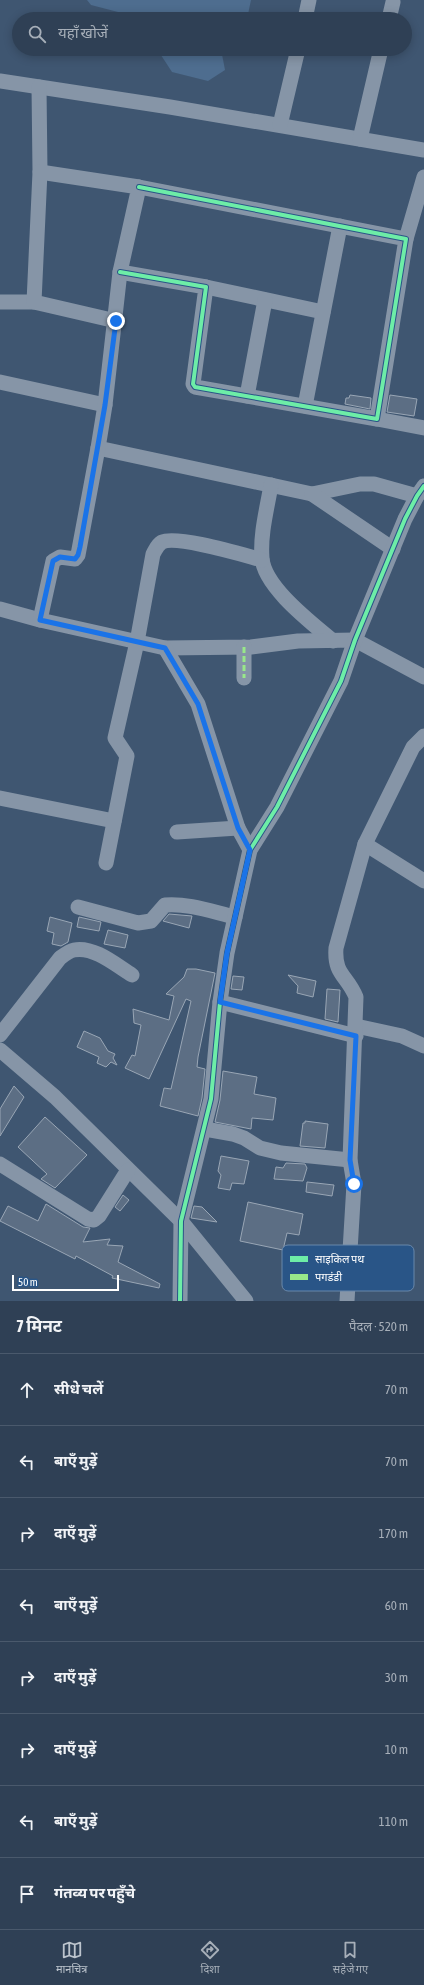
<!DOCTYPE html>
<html lang="hi">
<meta charset="utf-8">
<style>
:root{--surface:#2f4055;--page:#37475b;--text:#f1f3f6;--muted:#a7afb9;--line:#4a596c;--accent:#bcc4cd}
body{margin:0;font-family:"Asap Condensed","Noto Sans Devanagari",sans-serif;background:var(--page);color:var(--text)}
.scale{position:absolute;left:12px;bottom:10px;width:107px;box-sizing:border-box;padding-left:4px;border:2px solid #fff;border-top:0;font-size:11px;line-height:14px;white-space:nowrap;color:#fff;-webkit-text-stroke:3px #295587;paint-order:stroke}
.stop{position:absolute;width:12px;height:12px;margin:-9px;border:3px solid #1a73e8;border-radius:50%;background:#fff}
.stop.end{background:#1a73e8;border-color:#fff;box-shadow:0 1px 4px #0008}
.list{margin:0;padding:0;list-style:none}
h2{display:flex;justify-content:space-between;align-items:center;height:52px;margin:0;padding:0 16px;font-size:17px}
h2 small{font-size:13px;font-weight:400;color:var(--muted)}
.list li{display:grid;grid-template-columns:26px 1fr auto;gap:12px;align-items:center;box-sizing:border-box;height:72px;padding:0 16px;border-top:1px solid var(--line)}
.list b{display:block;font-size:15px;white-space:nowrap}
.list em{font-size:13px;font-style:normal;color:var(--muted)}
.icon{flex:none;width:22px;height:22px;fill:none;stroke:currentColor;stroke-width:2;stroke-linecap:round;stroke-linejoin:round}
.map{position:relative;flex:none;width:424px;height:1301px;overflow:hidden}
.search{position:absolute;background:var(--surface);box-shadow:0 2px 10px #0003;left:12px;right:12px;top:12px;height:44px;display:flex;align-items:center;gap:10px;box-sizing:border-box;padding:0 14px;border-radius:22px;color:var(--muted);font-size:15px}
.sheet{height:628px;background:var(--surface)}
nav{display:flex;justify-content:space-around;align-items:center;box-sizing:border-box;height:56px;border-top:1px solid var(--line);background:var(--surface);font-size:11px;color:var(--muted)}
nav a{display:grid;justify-items:center;gap:2px}
nav .on{color:var(--accent)}
.map>svg:first-child{display:block}
.water{fill:#4e6d8f}
.building{fill:#5c6e84;stroke:#99a6b5}
.lines{fill:none;stroke-linecap:round;stroke-linejoin:round}
.street{stroke:#8695a7;stroke-width:15}
.quiet{stroke:#98e88a;stroke-width:3;stroke-dasharray:6 3;stroke-linecap:butt}
.cycleway-casing{stroke:#295587;stroke-width:6}
.cycleway{stroke:#6deda7;stroke-width:4}
.route{stroke:#1a73e8;stroke-width:5}
.key{fill:#295587;stroke:#6988ab;stroke-width:1}
.key-label{font-size:11px;fill:#fff}
</style>
<div class="map">
<svg width="424" height="1301" viewBox="0 0 424 1301">
<rect width="100%" height="100%" fill="#3f5671"/>
<g class="water">
<path d="M87,0H251L247,19H120L118,12L91,5Z"/>
<path d="M157,49H221L225,70L208,81L172,72Z"/>
</g>
<g class="building">
<path d="M350,395L371,398L370,409L345,404L346,398H349Z"/>
<path d="M390,395L417,399L414,416L387,412Z"/>
<path d="M169,914L192,916L189,928L163,921Z"/>
<path d="M50,917L72,923L68,942L61,946L52,944L54,933L47,931Z"/>
<path d="M79,917L101,922L99,931L77,927Z"/>
<path d="M108,930L128,935L125,948L104,944Z"/>
<path d="M187,969H196L215,973L198,1057L197,1067L205,1069L202,1098L198,1116L160,1106L164,1088L171,1089L191,1001L186,999L149,1079L125,1068L132,1055L135,1056L141,1025L134,1023L133,1009L169,1020L174,996L166,994L184,977Z"/>
<path d="M288,975L316,981L313,997L297,993L298,986Z"/>
<path d="M233,976L244,977L242,990L231,989Z"/>
<path d="M327,989L340,990L338,1022L325,1019Z"/>
<path d="M84,1031L100,1038L108,1051L115,1054L113,1058L117,1065L111,1062L106,1067L97,1063L99,1057L77,1047Z"/>
<path d="M223,1071L257,1077L254,1094L276,1098L273,1120L252,1118L251,1129L215,1122L220,1100Z"/>
<path d="M14,1086L24,1097L0,1136V1109Z"/>
<path d="M45,1117L87,1155L55,1188L41,1179L47,1174L18,1147Z"/>
<path d="M305,1121L328,1124L325,1148L300,1146L303,1123H305Z"/>
<path d="M221,1156L249,1161L244,1184L232,1183L230,1190L218,1188L221,1175L218,1171Z"/>
<path d="M286,1163L305,1164L307,1168L303,1181L274,1179L276,1167L283,1168Z"/>
<path d="M307,1182L334,1185L332,1196L306,1192Z"/>
<path d="M123,1195L129,1200L120,1211L115,1207Z"/>
<path d="M248,1202L303,1214L299,1235L287,1233L283,1250L240,1241Z"/>
<path d="M46,1204L83,1227L90,1228L83,1242L110,1239L107,1245L123,1246L118,1262L160,1284L159,1288L112,1278L113,1276L76,1256L75,1259L0,1221L8,1206L38,1221Z"/>
<path d="M194,1206L202,1207L217,1222L191,1218Z"/>
</g>
<g class="lines">
<g class="street">
<path d="M305,19L309,0"/>
<path d="M389,19L393,2"/>
<path d="M0,81L170,107L424,150"/>
<path d="M39,87L40,172"/>
<path d="M280,125L298,49"/>
<path d="M360,139L381,49"/>
<path d="M406,239L424,177"/>
<path d="M120,272L206,287L193,384L195,387L377,419L406,239L139,187"/>
<path d="M206,287L323,312"/>
<path d="M0,302H34"/>
<path d="M0,382L105,405L98,448L312,494L360,484H374L417,496"/>
<path d="M247,396L265,300"/>
<path d="M105,405L120,272L139,187L40,172L34,302L116,321"/>
<path d="M305,406L340,226"/>
<path d="M377,419L424,428"/>
<path d="M271,485C267,509 260,534 262,558C264,587 312,623 333,641"/>
<path d="M312,494L393,549"/>
<path d="M0,609L40,620L165,648L251,647L298,641L355,640L424,677"/>
<path d="M40,620L53,561L60,557L75,559L78,555L98,448"/>
<path d="M244,647V678"/>
<path d="M165,648L198,704L238,828L250,850"/>
<path d="M0,798L114,821"/>
<path d="M177,832L238,828"/>
<path d="M365,844L424,881"/>
<path d="M106,863L127,756L115,738L137,642L153,554C156,549 157,545 162,542C177,535 243,555 262,560"/>
<path d="M78,907L138,923L151,921L165,905C188,903 213,912 235,917"/>
<path d="M220,1002L356,1036"/>
<path d="M356,1026L402,1036L424,1046"/>
<path d="M0,1035L60,958C64,955 69,951 74,950C94,946 116,965 132,975"/>
<path d="M0,1050L55,1097L181,1221L246,1301"/>
<path d="M205,1129L233,1134L244,1138L260,1148L281,1153L350,1160"/>
<path d="M0,1164L88,1219L94,1220L99,1216L128,1170"/>
<path d="M180,1301L181,1221L211,1099L220,1002L227,953L250,850L277,807L341,681L355,640L405,519L417,496L424,486"/>
<path d="M347,1301L354,1184L350,1160L356,997C347,975 334,975 336,948L365,844L413,747L424,736"/>
</g>
<path class="quiet" d="M244,647V678"/>
<defs>
<g id="cycleway">
<path d="M120,272L206,287L193,384L195,387L377,419L406,239L139,187"/>
<path d="M180,1301L181,1221L211,1099L220,1002L227,953L250,850L277,807L341,681L355,640L405,519L417,496L424,486"/>
</g>
</defs>
<use href="#cycleway" class="cycleway-casing"/>
<use href="#cycleway" class="cycleway"/>
</g>
<g class="lines">
<path class="route" d="M116,321L105,405L80,547L78,555L75,559L60,557L53,561L40,620L165,648L198,704L238,828L250,850L227,953L220,1002L356,1036L350,1160L354,1184"/>
</g>
<rect x="282" y="1245" width="132" height="46" rx="6" class="key"/>
<rect x="290" y="1256" width="18" height="6" fill="#6deda7"/>
<rect x="290" y="1274" width="18" height="6" fill="#98e88a"/>
<g class="key-label">
<text x="315" y="1263">साइकिल पथ</text>
<text x="315" y="1281">पगडंडी</text>
</g>
</svg>
<div class="scale">50 m</div>
<div class="stop" style="left:354px;top:1184px"></div>
<div class="stop end" style="left:116px;top:321px"></div>
<div class="search"><svg class="icon" aria-label="search" viewBox="0 0 24 24"><circle cx="10" cy="10" r="6"/><path d="M15 15l6 6"/></svg>यहाँ खोजें</div>
</div>
<section class="sheet">
<h2>7 मिनट<small>पैदल · 520 m</small></h2>
<ul class="list">
<li><svg class="icon" aria-label="ahead" viewBox="0 0 24 24"><path d="M12 20V5M6 11l6-6 6 6"/></svg><div><b>सीधे चलें</b></div><em>70 m</em></li>
<li><svg class="icon" aria-label="left" viewBox="0 0 24 24"><path d="M17 20v-9H6M10 6l-5 5 5 5"/></svg><div><b>बाएँ मुड़ें</b></div><em>70 m</em></li>
<li><svg class="icon" aria-label="right" viewBox="0 0 24 24"><path d="M7 20v-9h11M14 6l5 5-5 5"/></svg><div><b>दाएँ मुड़ें</b></div><em>170 m</em></li>
<li><svg class="icon" aria-label="left" viewBox="0 0 24 24"><path d="M17 20v-9H6M10 6l-5 5 5 5"/></svg><div><b>बाएँ मुड़ें</b></div><em>60 m</em></li>
<li><svg class="icon" aria-label="right" viewBox="0 0 24 24"><path d="M7 20v-9h11M14 6l5 5-5 5"/></svg><div><b>दाएँ मुड़ें</b></div><em>30 m</em></li>
<li><svg class="icon" aria-label="right" viewBox="0 0 24 24"><path d="M7 20v-9h11M14 6l5 5-5 5"/></svg><div><b>दाएँ मुड़ें</b></div><em>10 m</em></li>
<li><svg class="icon" aria-label="left" viewBox="0 0 24 24"><path d="M17 20v-9H6M10 6l-5 5 5 5"/></svg><div><b>बाएँ मुड़ें</b></div><em>110 m</em></li>
<li><svg class="icon" aria-label="arrive" viewBox="0 0 24 24"><path d="M6 21V4h12l-3 4 3 4H6"/></svg><div><b>गंतव्य पर पहुँचे</b></div></li>
</ul>
</section>
<nav>
<a class="on"><svg class="icon" aria-label="map" viewBox="0 0 24 24"><path d="M3 6l6-2 6 2 6-2v14l-6 2-6-2-6 2zM9 4v14M15 6v14"/></svg>मानचित्र</a>
<a><svg class="icon" aria-label="directions" viewBox="0 0 24 24"><path d="M12 3l9 9-9 9-9-9zM9 14v-3h6M13 9l2 2-2 2"/></svg>दिशा</a>
<a><svg class="icon" aria-label="saved" viewBox="0 0 24 24"><path d="M7 4h10v16l-5-4-5 4z"/></svg>सहेजे गए</a>
</nav>
